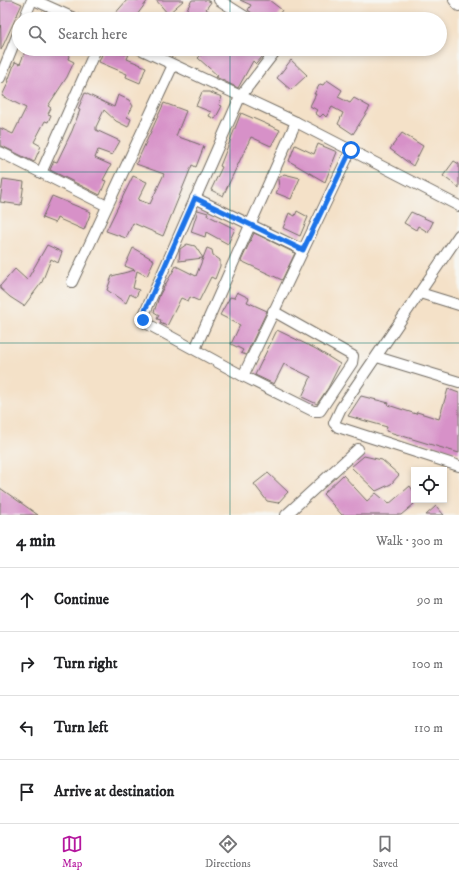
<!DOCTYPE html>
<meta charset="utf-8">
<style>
:root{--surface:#fff;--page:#f6f6f6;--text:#202124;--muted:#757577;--line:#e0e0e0;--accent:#b5179e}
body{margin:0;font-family:"IM FELL DW Pica",serif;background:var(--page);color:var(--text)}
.controls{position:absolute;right:12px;bottom:12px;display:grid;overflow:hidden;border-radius:0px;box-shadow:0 2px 6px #0003}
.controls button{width:36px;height:36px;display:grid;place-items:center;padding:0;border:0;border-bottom:1px solid var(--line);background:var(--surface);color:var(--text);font:20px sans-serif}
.stop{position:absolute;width:12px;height:12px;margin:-9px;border:3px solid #1a73e8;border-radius:50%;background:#fff}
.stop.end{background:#1a73e8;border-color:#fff;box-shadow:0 1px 4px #0008}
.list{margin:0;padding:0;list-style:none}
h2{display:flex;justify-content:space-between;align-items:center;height:52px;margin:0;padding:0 16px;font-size:17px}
h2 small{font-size:13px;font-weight:400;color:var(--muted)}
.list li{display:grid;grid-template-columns:26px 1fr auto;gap:12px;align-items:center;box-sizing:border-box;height:64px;padding:0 16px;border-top:1px solid var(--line)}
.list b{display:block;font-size:15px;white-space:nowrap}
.list em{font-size:13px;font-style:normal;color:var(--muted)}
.icon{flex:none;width:22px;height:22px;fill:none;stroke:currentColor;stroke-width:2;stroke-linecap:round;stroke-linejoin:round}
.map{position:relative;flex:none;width:459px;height:515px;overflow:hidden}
.search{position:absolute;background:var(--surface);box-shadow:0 2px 6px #0003;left:12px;right:12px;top:12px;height:44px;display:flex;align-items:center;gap:10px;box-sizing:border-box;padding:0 14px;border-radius:22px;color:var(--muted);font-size:15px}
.sheet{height:308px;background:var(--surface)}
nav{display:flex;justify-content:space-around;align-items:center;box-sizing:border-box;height:56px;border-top:1px solid var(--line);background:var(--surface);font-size:11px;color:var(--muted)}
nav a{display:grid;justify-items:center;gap:2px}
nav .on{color:var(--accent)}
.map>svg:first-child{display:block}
.building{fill:#d791c8}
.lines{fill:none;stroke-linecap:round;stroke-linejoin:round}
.minor-casing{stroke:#716b62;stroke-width:12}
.minor{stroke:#fff;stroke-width:10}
.route{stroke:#1a73e8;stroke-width:5}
.grid{fill:none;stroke:#0f766e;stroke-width:1;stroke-opacity:0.55}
</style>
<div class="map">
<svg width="459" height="515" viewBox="0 0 459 515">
<rect width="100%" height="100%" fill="#f6f6f2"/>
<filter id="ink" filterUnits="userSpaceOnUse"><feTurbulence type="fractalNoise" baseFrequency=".025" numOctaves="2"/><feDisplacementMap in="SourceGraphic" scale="8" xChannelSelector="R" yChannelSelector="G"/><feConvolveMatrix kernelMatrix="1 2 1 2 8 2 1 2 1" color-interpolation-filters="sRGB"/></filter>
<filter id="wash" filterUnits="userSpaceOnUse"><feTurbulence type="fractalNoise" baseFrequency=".012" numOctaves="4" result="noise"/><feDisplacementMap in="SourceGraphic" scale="16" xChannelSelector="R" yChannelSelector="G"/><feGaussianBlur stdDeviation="0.9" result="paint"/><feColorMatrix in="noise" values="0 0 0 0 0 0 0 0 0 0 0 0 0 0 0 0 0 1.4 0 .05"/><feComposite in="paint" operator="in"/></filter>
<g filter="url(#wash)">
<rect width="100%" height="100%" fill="#f4e1c8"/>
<g id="blocks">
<g class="building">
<path d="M0,0H13L22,4L1,50Z"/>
<path d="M127,0H148L134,19H116L113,16Z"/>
<path d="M156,0H184L168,14Z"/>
<path d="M192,0H206L211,2L206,9L218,19H190L183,16Z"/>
<path d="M240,0H269L282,10L276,19H260L248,10L251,5Z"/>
<path d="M26,49H60L70,53L68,59L74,62L67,77L48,106L51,108L48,114L51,115L48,122L45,121L34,142L41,146L34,162L0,145V128L13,134L26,108L2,96L9,81H8L15,62L20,64Z"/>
<path d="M104,49H112L124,54H129L127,59L146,67L140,83L126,77L127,74L99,62Z"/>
<path d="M207,49H269L256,64L253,61L238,88L216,77L218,76L198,58Z"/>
<path d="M291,60L307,75L291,90L277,78Z"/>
<path d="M327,80L342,90L338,97L350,103L354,98L370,107L353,134L338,124L343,113L332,107L326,117L323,114L320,117L315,113L317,110L310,106L316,94H314L320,84L323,85Z"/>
<path d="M202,92H209L222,97L219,105L222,106L215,119L209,116L211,112L196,106Z"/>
<path d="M85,93L114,107L118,95L129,100L133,106L127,117L131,119L128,127L116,121L104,110L96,127V130L120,141L112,155L98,150L95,158L111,165L103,180L106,181L100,195L50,170L54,161L57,162L72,131L80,110L78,109Z"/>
<path d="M164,103L186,111L176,136L204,146L196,167L192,165L163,236L133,223L126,238L106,231L133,176L147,182L138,200L150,204L164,174L136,164Z"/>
<path d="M241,113L280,130L271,146L251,137L223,196L211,190L222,167L220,166Z"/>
<path d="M402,133L423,146L413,166L390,149Z"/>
<path d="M318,144L337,152L325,182L289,161L295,145L314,154Z"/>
<path d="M454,161L459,164V188L443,176Z"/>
<path d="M284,174L300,178L291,199L276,193L279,187L278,179Z"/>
<path d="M3,179L24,182L21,205L0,202Z"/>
<path d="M52,196L91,212L84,230L57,218L55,223L42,218Z"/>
<path d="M198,210L208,213L207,215L235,229L228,244L206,232L205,237L191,232Z"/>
<path d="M297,211L308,217L300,236L283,228L289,213L295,216Z"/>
<path d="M411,212L433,222L428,232L418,226L416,230L404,223Z"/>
<path d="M254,233L295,253L282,280L241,261Z"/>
<path d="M187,244L195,246L203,258L207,248L212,250L213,255L220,260V266L215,279L211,277L199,301L190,297L188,301L181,298L167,326L160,323L161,320L157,319L159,315L154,312L160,294L176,266L196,276L203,258L179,261L180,249Z"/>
<path d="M47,245L62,252L58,263L51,259L42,282L24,306L10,297L0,288V286L15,269L27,280Z"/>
<path d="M133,248L154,260L147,276L137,271L133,288L139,290L136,297L130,294L126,303L107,290L112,276L135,270L125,266Z"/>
<path d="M237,292L249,298L247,302L267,311L246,355L241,353L243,350L231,344L240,325L220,315L230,297L234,298Z"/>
<path d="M277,330L316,349L340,364L328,388L317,404L302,397L311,377L284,364L274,384L255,375Z"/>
<path d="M448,389L459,393V453L386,431L387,427L348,416L361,396L389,403L388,405L416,414L417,412L439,419Z"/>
<path d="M364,456L382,460L399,475L391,484L376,491L351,467Z"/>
<path d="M268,473L288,492L278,503L267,501L254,484Z"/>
<path d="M343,475L367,501L376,493L389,504L410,486L414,492V504L401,515H342L323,494Z"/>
<path d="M0,488L38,515H0Z"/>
<path d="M436,506L444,515H426Z"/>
</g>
</g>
</g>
<g filter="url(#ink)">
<use href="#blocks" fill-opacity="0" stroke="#716b62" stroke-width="1"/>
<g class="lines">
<defs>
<g id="minor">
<path d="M34,0L76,19"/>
<path d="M219,0L249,19"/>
<path d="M454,0L459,6"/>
<path d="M24,19L32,0"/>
<path d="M140,49L296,122L459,206"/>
<path d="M0,78L19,31"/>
<path d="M0,152L107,206"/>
<path d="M41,173L96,49"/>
<path d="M195,198L303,250"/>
<path d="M459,235L341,408L334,423L338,427L459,466"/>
<path d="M72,282L173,65"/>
<path d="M420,293L459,305"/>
<path d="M273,311L353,356L352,363L320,411H313L243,376L144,322L143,317L240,97L277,49"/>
<path d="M195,349L296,122"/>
<path d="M377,357L459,382"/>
<path d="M243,376L351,150"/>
<path d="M286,515L358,449"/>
</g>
</defs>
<use href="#minor" class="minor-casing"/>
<use href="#minor" class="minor"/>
</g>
</g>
<g class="lines" filter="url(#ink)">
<path class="route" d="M143,320V315L195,198L303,250L351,150"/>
</g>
<path class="grid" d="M230,0V19M230,49V515M0,172H459M0,343H459"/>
</svg>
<div class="controls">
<button><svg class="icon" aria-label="locate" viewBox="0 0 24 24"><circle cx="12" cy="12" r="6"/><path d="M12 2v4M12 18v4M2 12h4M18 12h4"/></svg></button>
</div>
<div class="stop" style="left:351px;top:150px"></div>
<div class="stop end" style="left:143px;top:320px"></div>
<div class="search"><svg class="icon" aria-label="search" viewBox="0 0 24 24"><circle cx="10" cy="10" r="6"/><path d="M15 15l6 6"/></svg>Search here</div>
</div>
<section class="sheet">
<h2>4 min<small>Walk · 300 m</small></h2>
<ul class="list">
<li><svg class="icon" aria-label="ahead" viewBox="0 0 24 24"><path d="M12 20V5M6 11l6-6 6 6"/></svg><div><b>Continue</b></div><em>90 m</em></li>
<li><svg class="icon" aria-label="right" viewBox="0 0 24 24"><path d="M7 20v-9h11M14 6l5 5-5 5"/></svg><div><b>Turn right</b></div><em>100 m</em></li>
<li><svg class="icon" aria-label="left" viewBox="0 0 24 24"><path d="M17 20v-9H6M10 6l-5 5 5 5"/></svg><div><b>Turn left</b></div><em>110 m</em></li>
<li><svg class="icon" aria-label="arrive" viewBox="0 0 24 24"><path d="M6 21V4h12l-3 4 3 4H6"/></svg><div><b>Arrive at destination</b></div></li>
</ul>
</section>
<nav>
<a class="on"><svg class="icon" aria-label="map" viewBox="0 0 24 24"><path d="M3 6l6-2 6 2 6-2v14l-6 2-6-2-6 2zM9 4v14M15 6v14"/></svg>Map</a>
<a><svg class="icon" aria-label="directions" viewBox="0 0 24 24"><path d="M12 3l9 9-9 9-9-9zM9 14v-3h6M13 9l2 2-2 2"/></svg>Directions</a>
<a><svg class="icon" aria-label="saved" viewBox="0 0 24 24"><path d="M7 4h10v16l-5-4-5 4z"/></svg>Saved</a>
</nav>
